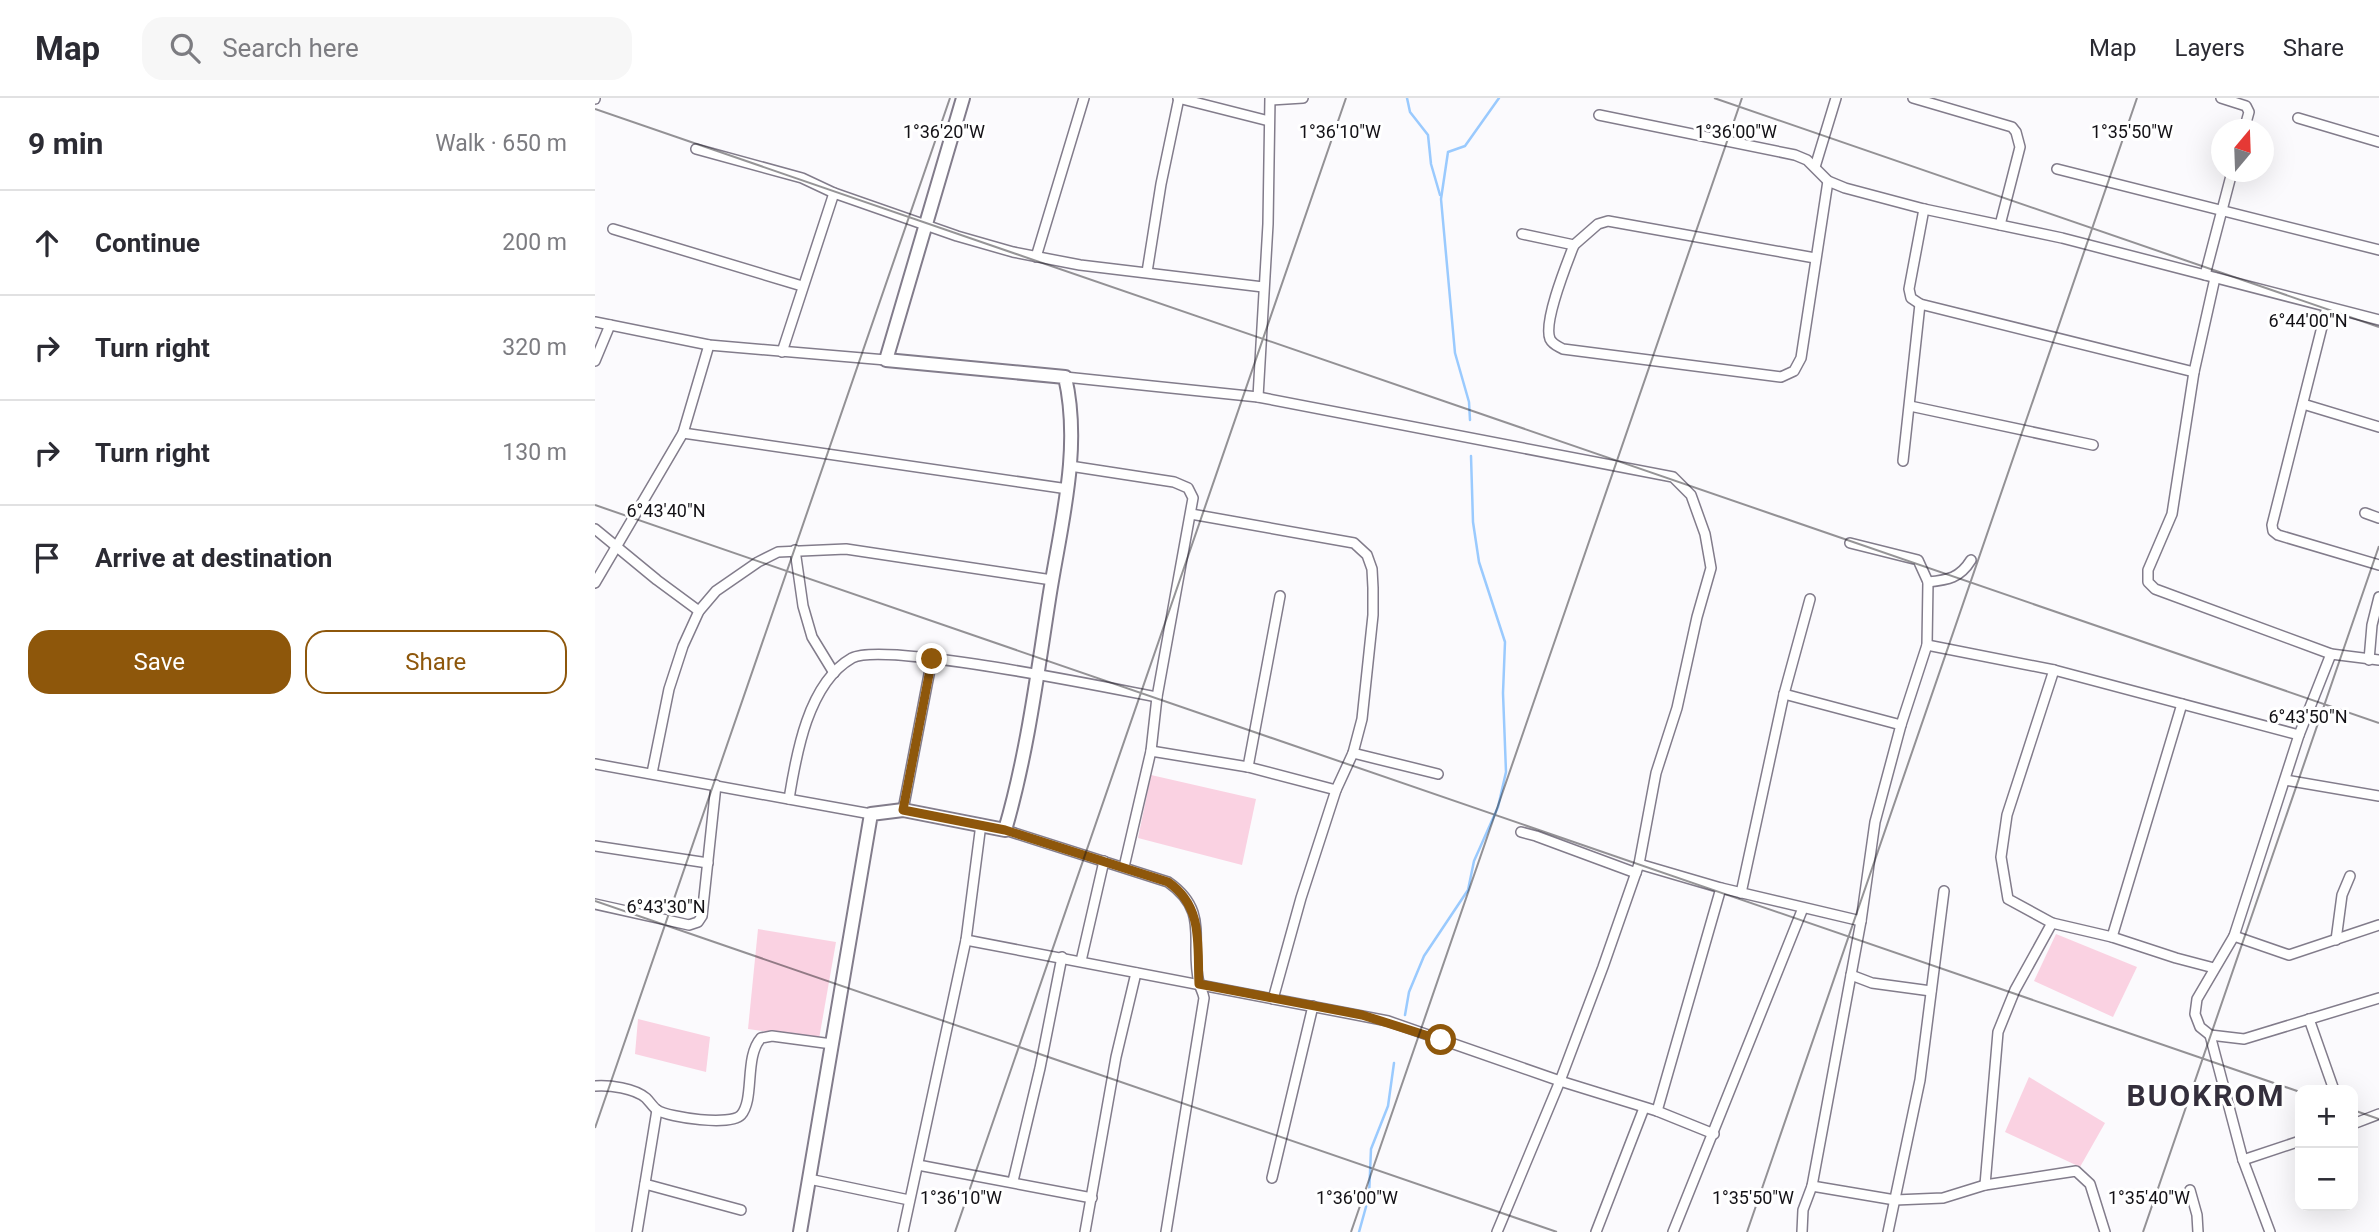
<!DOCTYPE html>
<meta charset="utf-8">
<style>
:root{--surface:#fff;--page:#f7f7f7;--text:#2b2b33;--muted:#7c7c81;--line:#e1e1e2;--accent:#8e570b}
body{margin:0;font-family:Roboto,sans-serif;background:var(--page);color:var(--text)}
.controls{position:absolute;right:21px;bottom:21px;display:grid;overflow:hidden;border-radius:14px;box-shadow:0 7px 28px #0002}
.controls button{width:63px;height:63px;display:grid;place-items:center;padding:0;border:0;border-bottom:2px solid var(--line);background:var(--surface);color:var(--text);font:35px sans-serif}
.compass{position:absolute;left:1616px;top:21px;width:63px;height:63px;border-radius:50%;background:var(--surface);box-shadow:0 7px 28px #0002;rotate:19deg}
.stop{position:absolute;width:21px;height:21px;margin:-16px;border:5px solid #8e570b;border-radius:50%;background:#fff}
.stop.end{background:#8e570b;border-color:#fff;box-shadow:0 2px 7px #0008}
.list{margin:0;padding:0;list-style:none}
h2{display:flex;justify-content:space-between;align-items:center;height:91px;margin:0;padding:0 28px;font-size:30px}
h2 small{font-size:23px;font-weight:400;color:var(--muted)}
.list li{display:grid;grid-template-columns:46px 1fr auto;gap:21px;align-items:center;box-sizing:border-box;height:105px;padding:0 28px;border-top:2px solid var(--line)}
.list b{display:block;font-size:26px;white-space:nowrap}
.list em{font-size:23px;font-style:normal;color:var(--muted)}
.actions{display:flex;gap:14px;padding:21px 28px}
.actions a{flex:1;padding:16px 0;border:2px solid var(--accent);border-radius:21px;text-align:center;font-size:24px;color:var(--accent)}
.actions .main{background:var(--accent);color:#fff}
.icon{flex:none;width:38px;height:38px;fill:none;stroke:currentColor;stroke-width:2;stroke-linecap:round;stroke-linejoin:round}
.map{position:relative;flex:none;width:1784px;height:1134px;overflow:hidden}
header{display:flex;align-items:center;gap:42px;box-sizing:border-box;height:98px;padding:0 35px;background:var(--surface);border-bottom:2px solid var(--line)}
header strong{font-size:33px}
nav{display:flex;gap:38px;margin-inline-start:auto;font-size:24px}
.search{width:490px;height:63px;background:var(--page);display:flex;align-items:center;gap:18px;box-sizing:border-box;padding:0 24px;border-radius:21px;color:var(--muted);font-size:26px}
main{display:flex}
aside{flex:1;background:var(--surface)}
.map>svg:first-child{display:block}
.green{fill:#fad2e2}
.lines{fill:none;stroke-linecap:round;stroke-linejoin:round}
.stream{stroke:#9acafe;stroke-width:2.5}
.street-casing{stroke:#827c8b;stroke-width:12}
.secondary-casing{stroke:#827c8b;stroke-width:16}
.street{stroke:#fff;stroke-width:9}
.secondary{stroke:#fff;stroke-width:12}
.route{stroke:#8e570b;stroke-width:9}
.ticks{fill:none;stroke:#131116;stroke-width:2;stroke-opacity:0.45}
.labels{text-anchor:middle;stroke-width:6;stroke-linejoin:round;paint-order:stroke}
.district-label{font-size:30px;font-weight:bold;letter-spacing:2px;fill:#342f3c;stroke:#fff}
.ticks-label{font-size:18px;text-anchor:middle;fill:#131116;stroke:#fff;stroke-width:6;stroke-linejoin:round;paint-order:stroke}
</style>
<header>
<strong>Map</strong>
<div class="search"><svg class="icon" aria-label="search" viewBox="0 0 24 24"><circle cx="10" cy="10" r="6"/><path d="M15 15l6 6"/></svg>Search here</div>
<nav><a>Map</a><a>Layers</a><a>Share</a></nav>
</header>
<main>
<aside>
<h2>9 min<small>Walk · 650 m</small></h2>
<ul class="list">
<li><svg class="icon" aria-label="ahead" viewBox="0 0 24 24"><path d="M12 20V5M6 11l6-6 6 6"/></svg><div><b>Continue</b></div><em>200 m</em></li>
<li><svg class="icon" aria-label="right" viewBox="0 0 24 24"><path d="M7 20v-9h11M14 6l5 5-5 5"/></svg><div><b>Turn right</b></div><em>320 m</em></li>
<li><svg class="icon" aria-label="right" viewBox="0 0 24 24"><path d="M7 20v-9h11M14 6l5 5-5 5"/></svg><div><b>Turn right</b></div><em>130 m</em></li>
<li><svg class="icon" aria-label="arrive" viewBox="0 0 24 24"><path d="M6 21V4h12l-3 4 3 4H6"/></svg><div><b>Arrive at destination</b></div></li>
</ul>
<div class="actions"><a class="main">Save</a><a>Share</a></div>
</aside>
<div class="map">
<svg width="1784" height="1134" viewBox="0 0 1784 1134">
<rect width="100%" height="100%" fill="#fbfafd"/>
<g class="green">
<path d="M556,677L661,701L647,767L543,740Z"/>
<path d="M163,831L241,844L224,941L153,931Z"/>
<path d="M1461,836L1542,869L1518,919L1439,883Z"/>
<path d="M43,921L115,939L111,974L40,956Z"/>
<path d="M1434,979L1510,1025L1485,1069L1410,1034Z"/>
</g>
<g class="lines">
<g class="stream">
<path d="M812,0L815,14L833,37L836,66L845,97"/>
<path d="M875,322L874,304L860,255L846,101L853,54L870,48L904,0"/>
<path d="M810,917L814,894L829,858L873,792L879,763L903,709L911,674L908,595L910,544L884,464L878,424L876,358"/>
<path d="M764,1134L774,1098L776,1051L793,1008L799,965"/>
</g>
<defs>
<g id="street">
<path d="M583,0L674,23"/>
<path d="M1318,0L1417,29L1421,34L1425,49L1405,127"/>
<path d="M1626,0L1651,8L1654,14L1649,32"/>
<path d="M0,1V0"/>
<path d="M676,2L708,0"/>
<path d="M1004,17L1200,57L1212,62L1233,83L1250,90L1329,111L1467,140L1784,222"/>
<path d="M1703,20L1784,44"/>
<path d="M101,51L207,80L239,95L362,138L418,154L485,167L668,189"/>
<path d="M1220,69L1241,0"/>
<path d="M1462,71L1784,152"/>
<path d="M1329,111L1314,191L1316,200L1325,206L1599,274"/>
<path d="M18,131L207,188"/>
<path d="M927,136L979,147L1003,126L1013,123L1220,160"/>
<path d="M979,147C972,165 948,224 955,241C958,247 963,248 968,251L1186,279L1199,273L1206,260L1233,83"/>
<path d="M441,159L489,0"/>
<path d="M552,174L566,86L584,0"/>
<path d="M1610,177L1637,74"/>
<path d="M1620,180L1599,274L1577,416L1553,472V484L1560,491L1736,556L1784,562"/>
<path d="M1732,209L1677,427L1678,433L1683,437L1784,467"/>
<path d="M0,224L114,247L291,262"/>
<path d="M187,254L239,95"/>
<path d="M0,263L15,227"/>
<path d="M470,279L663,299L1078,379L1096,397L1110,436L1116,470L1102,519L1082,610L1061,675L1044,766L1008,869L965,983L902,1134"/>
<path d="M663,299L673,126L675,0"/>
<path d="M1708,306L1784,329"/>
<path d="M1315,308L1498,347"/>
<path d="M88,335L473,391"/>
<path d="M1308,363L1325,206"/>
<path d="M475,368L579,384L593,390L598,400L562,599L556,653L529,769"/>
<path d="M1770,415L1784,420"/>
<path d="M596,416L759,445L772,457L777,471L778,490V517L767,621L758,655L741,692L706,800L678,901"/>
<path d="M0,431L62,482L104,513"/>
<path d="M200,452L208,508L217,539L239,575"/>
<path d="M1333,484C1353,482 1365,480 1376,462"/>
<path d="M0,485L88,335L114,247"/>
<path d="M1332,547L1459,572L1704,637"/>
<path d="M1736,556L1704,637L1639,838L1602,901L1600,916L1605,929L1615,937L1649,941L1784,900"/>
<path d="M1774,562L1777,527L1784,499"/>
<path d="M1459,572L1412,717L1406,759L1413,801L1457,825L1517,839L1581,860L1619,870"/>
<path d="M1189,596L1306,627"/>
<path d="M556,653L653,669L741,692"/>
<path d="M758,655L843,676"/>
<path d="M0,666L276,716"/>
<path d="M653,669L685,498"/>
<path d="M57,675L74,591L88,548L104,513L121,493L163,464L183,454L251,451L457,482"/>
<path d="M1690,682L1784,698"/>
<path d="M194,701C201,657 213,585 257,560C289,543 514,590 562,599"/>
<path d="M308,712L337,561"/>
<path d="M410,732L573,784C616,814 594,844 604,885C605,890 608,894 609,900L571,1134"/>
<path d="M926,734L941,738L1041,775"/>
<path d="M0,748L113,765"/>
<path d="M1044,766L1126,790L1266,823"/>
<path d="M1146,795L1189,596L1215,501"/>
<path d="M0,806L94,827L103,824L107,818L121,687"/>
<path d="M1639,838L1694,857L1784,827"/>
<path d="M1517,839L1587,606"/>
<path d="M371,842L793,923L965,983L1062,1013L1119,1036"/>
<path d="M1741,842L1747,797L1755,778"/>
<path d="M486,863L509,763"/>
<path d="M1256,877L1277,885L1336,893"/>
<path d="M1714,921L1739,992"/>
<path d="M1615,937L1648,1062L1675,1134"/>
<path d="M0,988C15,987 39,990 51,1000C55,1004 58,1009 62,1012C75,1020 136,1028 146,1017C160,1001 149,959 166,940L177,938L237,946"/>
<path d="M1062,1013L1126,790"/>
<path d="M1758,1026L1784,1016"/>
<path d="M1648,1062L1705,1043"/>
<path d="M323,1067L497,1100"/>
<path d="M677,1080L718,908"/>
<path d="M214,1081L314,1102"/>
<path d="M418,1083L445,970L467,859"/>
<path d="M50,1086L146,1112"/>
<path d="M1390,1087L1403,934L1420,892L1457,825"/>
<path d="M1217,1088L1300,1102L1348,1100L1390,1087L1481,1073L1495,1086L1510,1134"/>
<path d="M1595,1092L1602,1117L1603,1134"/>
<path d="M42,1134L62,1012"/>
<path d="M308,1134L371,842L386,726"/>
<path d="M490,1134L521,959L541,875"/>
<path d="M1001,1134L1049,1010"/>
<path d="M1078,1134L1208,810"/>
<path d="M1207,1134L1208,1112L1217,1088L1266,823L1280,724L1306,627L1332,547L1333,484L1323,462L1255,445"/>
<path d="M1293,1134L1325,982L1349,793"/>
</g>
<path id="secondary" d="M205,1134L276,716L308,712L410,732C432,657 442,578 454,501C465,429 487,352 470,279L291,262L368,0"/>
</defs>
<use href="#street" class="street-casing"/>
<use href="#secondary" class="secondary-casing"/>
<use href="#street" class="street"/>
<use href="#secondary" class="secondary"/>
</g>
<g class="lines">
<path class="route" d="M337,561L308,712L410,732L573,784C609,809 602,847 604,886L767,917L846,942"/>
</g>
<path class="ticks" d="M1119,0L1784,229M0,11L1784,625M0,407L1705,994M0,803L962,1134M1758,1012L1784,1021M0,1030L355,0M360,1134L751,0M756,1134L1147,0M1152,1134L1542,0M1548,1134L1784,448"/>
<g class="labels">
<g class="district-label">
<text x="1611" y="1008">BUOKROM</text>
</g>
</g>
<g class="ticks-label">
<text x="745" y="40">1°36'10"W</text>
<text x="1141" y="40">1°36'00"W</text>
<text x="1537" y="40">1°35'50"W</text>
<text x="349" y="40">1°36'20"W</text>
<text x="1713" y="229">6°44'00"N</text>
<text x="71" y="419">6°43'40"N</text>
<text x="1713" y="625">6°43'50"N</text>
<text x="71" y="815">6°43'30"N</text>
<text x="366" y="1106">1°36'10"W</text>
<text x="762" y="1106">1°36'00"W</text>
<text x="1158" y="1106">1°35'50"W</text>
<text x="1554" y="1106">1°35'40"W</text>
</g>
</svg>
<div class="controls">
<button>+</button>
<button>−</button>
</div>
<svg class="compass" viewBox="-18 -18 36 36"><path d="M0-13l5 13h-10z" fill="#e53935"/><path d="M0 13l5-13h-10z" fill="#7c7c81"/></svg>
<div class="stop" style="left:846px;top:942px"></div>
<div class="stop end" style="left:337px;top:561px"></div>
</div>
</main>
